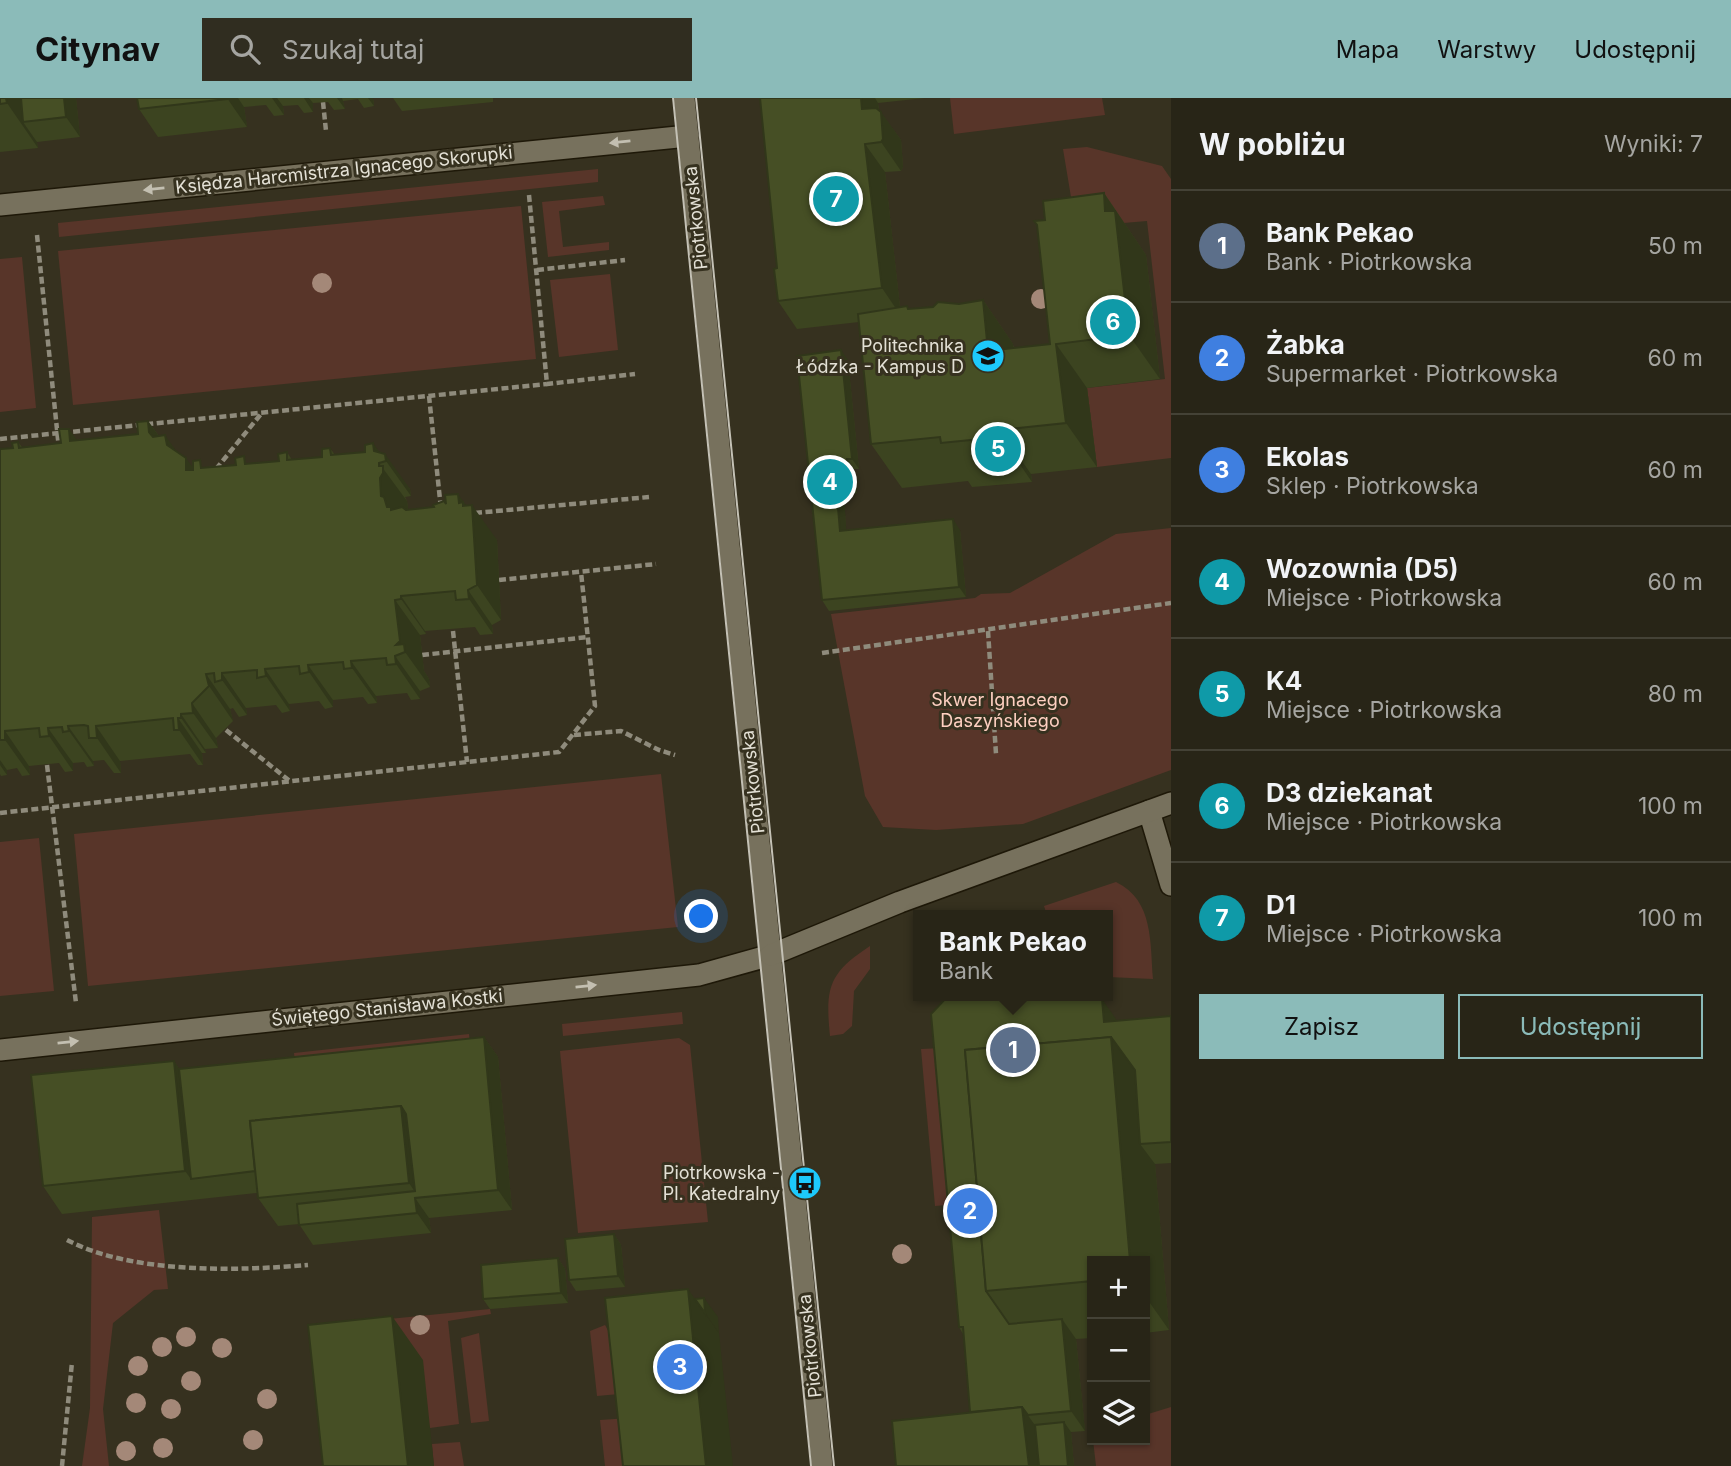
<!DOCTYPE html>
<html lang="pl">
<meta charset="utf-8">
<style>
:root{--surface:#282517;--page:#302d20;--text:#f1f3f6;--muted:#a5a5a1;--line:#444236;--accent:#8bbbb9}
body{margin:0;font-family:Inter,sans-serif;background:var(--page);color:var(--text)}
.controls{position:absolute;right:21px;bottom:21px;display:grid;overflow:hidden;border-radius:0px;box-shadow:0 2px 5px #0004}
.controls button{width:63px;height:63px;display:grid;place-items:center;padding:0;border:0;border-bottom:2px solid var(--line);background:var(--surface);color:var(--text);font:35px sans-serif}
.you{position:absolute;left:702px;top:819px;width:24px;height:24px;margin:-18px;border:5px solid #fff;border-radius:50%;background:#1a73e8;box-shadow:0 0 0 10px #1a73e833}
.badge{display:grid;place-items:center;width:46px;height:46px;border-radius:50%;background:var(--accent);color:#fff;font-size:23px;font-weight:700}
.pin{position:absolute;translate:-50% -50%;border:4px solid #fff;box-shadow:0 2px 7px #0006}
.popup{position:absolute;left:913px;top:812px;width:200px;height:91px;box-sizing:border-box;display:grid;place-content:center;border-radius:0px;background:var(--surface);filter:drop-shadow(0 2px 5px #0005);font-size:23px;white-space:nowrap;color:var(--muted)}
.popup b{font-size:26px;color:var(--text)}
.popup::after{content:'';position:absolute;left:50%;top:100%;margin-left:-14px;border:14px solid transparent;border-top-color:var(--surface)}
.list{margin:0;padding:0;list-style:none}
h2{display:flex;justify-content:space-between;align-items:center;height:91px;margin:0;padding:0 28px;font-size:30px}
h2 small{font-size:23px;font-weight:400;color:var(--muted)}
.list li{display:grid;grid-template-columns:46px 1fr auto;gap:21px;align-items:center;box-sizing:border-box;height:112px;padding:0 28px;border-top:2px solid var(--line)}
.list b{display:block;font-size:26px;white-space:nowrap}
.list p{margin:0;font-size:23px;white-space:nowrap;color:var(--muted)}
.list em{font-size:23px;font-style:normal;color:var(--muted)}
.actions{display:flex;gap:14px;padding:21px 28px}
.actions a{flex:1;padding:16px 0;border:2px solid var(--accent);border-radius:0px;text-align:center;font-size:24px;color:var(--accent)}
.actions .main{background:var(--accent);color:#111}
.icon{flex:none;width:38px;height:38px;fill:none;stroke:currentColor;stroke-width:2;stroke-linecap:round;stroke-linejoin:round}
.map{position:relative;flex:none;width:1171px;height:1368px;overflow:hidden}
header{display:flex;align-items:center;gap:42px;box-sizing:border-box;height:98px;padding:0 35px;background:var(--accent);color:#111}
header strong{font-size:33px}
nav{display:flex;gap:38px;margin-inline-start:auto;font-size:24px}
.search{width:490px;height:63px;background:var(--page);display:flex;align-items:center;gap:18px;box-sizing:border-box;padding:0 24px;border-radius:0px;color:var(--muted);font-size:26px}
main{display:flex}
aside{flex:1;background:var(--surface)}
.map>svg:first-child{display:block}
.green{fill:#583529}
.lines{fill:none;stroke-linecap:round;stroke-linejoin:round}
.lane-casing{stroke:#1e1808;stroke-width:24}
.street-casing{stroke:#1e1808;stroke-width:24}
.secondary-casing{stroke:#1e1808;stroke-width:24}
.path{stroke:#8f8b7c;stroke-width:4.5;stroke-dasharray:7 3.5;stroke-linecap:butt}
.lane{stroke:#77715d;stroke-width:21}
.street{stroke:#77715d;stroke-width:21}
.secondary{stroke:#77715d;stroke-width:21}
.tram{stroke:#c4c1b5;stroke-width:2}
.tree{fill:#a48878}
.wall{fill:#3c4420}
.shaded-wall{fill:#31371a}
.building{fill:#464f25;stroke:#31371a;stroke-width:2}
.oneway{fill:#c3bfb1}
.labels{text-anchor:middle;stroke-width:6;stroke-linejoin:round;paint-order:stroke}
.street-label{font-size:18px;fill:#e3e0d5;stroke:#36311f}
.poi-label{font-size:18px;fill:#e3e0d5;stroke:#36311f;text-anchor:end}
.park-label{font-size:18px;fill:#fed0c1;stroke:#36311f}
</style>
<header>
<strong>Citynav</strong>
<div class="search"><svg class="icon" aria-label="search" viewBox="0 0 24 24"><circle cx="10" cy="10" r="6"/><path d="M15 15l6 6"/></svg>Szukaj tutaj</div>
<nav><a>Mapa</a><a>Warstwy</a><a>Udostępnij</a></nav>
</header>
<main>
<div class="map">
<svg width="1171" height="1368" viewBox="0 0 1171 1368">
<rect width="100%" height="100%" fill="#36311f"/>
<g class="green">
<path d="M950,0H1102L1105,17L954,36Z"/>
<path d="M1087,49L1162,68L1171,81V360L1097,369L1087,290L1165,281L1147,123L1076,129L1063,51Z"/>
<path d="M598,71V84L59,139L58,125Z"/>
<path d="M603,98L605,107L559,113L563,149L609,144V152L548,159L542,104Z"/>
<path d="M521,108L536,261L73,307L58,153Z"/>
<path d="M22,159L36,310L0,314V161Z"/>
<path d="M610,176L618,252L559,259L550,182Z"/>
<path d="M1171,430V672L1023,726L936,732L883,729L865,698L831,516L975,500L981,496L1010,495L1116,436Z"/>
<path d="M661,676L678,829L88,888L74,736Z"/>
<path d="M39,740L54,893L0,898V744Z"/>
<path d="M1116,784C1154,802 1150,846 1153,881L1108,879V817H1047L1044,808Z"/>
<path d="M870,848V871L854,893L852,928L843,936L830,938C825,889 829,875 870,848Z"/>
<path d="M682,914L683,926L563,938L562,926Z"/>
<path d="M469,936L470,947L295,965L294,955Z"/>
<path d="M679,940L690,947L708,1124L578,1135L560,953Z"/>
<path d="M944,950L957,1106L935,1108L921,951Z"/>
<path d="M159,1112L168,1191L154,1192L113,1225L103,1311L109,1368H82L90,1310L92,1119Z"/>
<path d="M490,1211L491,1216L448,1223L459,1326L430,1330L308,1229Z"/>
<path d="M605,1227L641,1294L597,1298L590,1233Z"/>
<path d="M479,1235L489,1323L471,1325L461,1240Z"/>
<path d="M1171,1309V1368H1096L1093,1342H1145V1317Z"/>
<path d="M629,1320L649,1368H605L600,1322Z"/>
<path d="M460,1344L464,1368H434L432,1346Z"/>
</g>
<g class="lines">
<defs>
<path id="lane" d="M1149,713L1171,787"/>
<g id="street">
<path d="M0,107L688,38"/>
<path d="M0,952L699,877L771,857"/>
</g>
<g id="secondary">
<path d="M684,0L822,1368"/>
<path d="M771,857L900,804L1171,705"/>
</g>
</defs>
<use href="#lane" class="lane-casing"/>
<use href="#street" class="street-casing"/>
<use href="#secondary" class="secondary-casing"/>
<g class="path">
<path d="M323,4L326,33"/>
<path d="M529,97L547,286L635,276"/>
<path d="M37,137L59,351"/>
<path d="M537,172L625,162"/>
<path d="M429,298L441,411"/>
<path d="M0,341L547,286"/>
<path d="M216,371L261,316"/>
<path d="M475,415L649,399"/>
<path d="M499,482L656,466"/>
<path d="M453,533L467,664"/>
<path d="M988,533L996,656"/>
<path d="M822,555L1171,505"/>
<path d="M422,557L588,539"/>
<path d="M226,632L291,684"/>
<path d="M574,637L621,633L659,652L675,657"/>
<path d="M47,667L76,905"/>
<path d="M0,715L559,654L595,608L581,474"/>
<path d="M67,1142C132,1176 236,1173 308,1167"/>
<path d="M62,1368L72,1264"/>
</g>
<use href="#lane" class="lane"/>
<use href="#street" class="street"/>
<use href="#secondary" class="secondary"/>
<g class="tram">
<path d="M673,0L811,1368"/>
<path d="M696,0L834,1368"/>
</g>
</g>
<g class="tree">
<circle cx="322" cy="185" r="10"/>
<circle cx="1041" cy="201" r="10"/>
<circle cx="902" cy="1156" r="10"/>
<circle cx="420" cy="1227" r="10"/>
<circle cx="186" cy="1239" r="10"/>
<circle cx="162" cy="1249" r="10"/>
<circle cx="222" cy="1250" r="10"/>
<circle cx="138" cy="1268" r="10"/>
<circle cx="191" cy="1283" r="10"/>
<circle cx="267" cy="1301" r="10"/>
<circle cx="136" cy="1305" r="10"/>
<circle cx="171" cy="1311" r="10"/>
<circle cx="253" cy="1342" r="10"/>
<circle cx="163" cy="1350" r="10"/>
<circle cx="126" cy="1353" r="10"/>
</g>
<g class="wall">
<path d="M0,0H76L80,39L37,44L38,50L0,54Z"/>
<path d="M137,0H373L374,8L364,10L358,1L343,3L345,11L334,12L328,4L313,5V14L304,15L298,7L283,8L284,17L274,18L266,7L244,9L247,29L158,39L139,11Z"/>
<path d="M393,0H493V4L402,13Z"/>
<path d="M760,0H925L878,5L879,12L901,42L903,69L901,73L885,74L900,209L907,208L909,211L959,206L983,202L1013,246L1014,250L1050,246L1045,122L1104,95L1146,157L1160,281L1087,290L1097,369L1031,376L1032,384L972,389L968,383L902,390L871,346L859,224L797,231L778,203L777,170Z"/>
<path d="M848,262L859,371H854L857,395L844,397L846,433L960,432L966,499L829,513L822,502Z"/>
<path d="M148,323L159,338L193,370L279,363L287,354L292,362L322,359L330,350L335,357L380,355L410,391L411,398L405,399L407,403L408,410L406,412L434,409L446,406L466,408L497,442L501,522L492,527L493,536L480,537L475,529L425,533L426,536L420,537L424,573L429,581L430,589L420,593V601L411,602L407,595L376,598L377,605L368,606L363,599L333,602V609L325,611L319,603L289,606L290,613L282,615L276,607L246,610L247,617L239,619L233,610L230,611L233,623L216,640L218,650L205,651L206,655H202L203,667H198L190,656L120,663L121,675H114L104,662L93,663L94,668L87,669L84,664L73,665V673L65,674L59,665L29,668L30,677L22,678L17,670L7,672V677L1,678L0,676V351L13,350L18,344L22,349L50,347L77,342L138,336Z"/>
<path d="M1171,918V1065L1155,1066L1169,1232L1145,1235V1163H1092V1240L1076,1241L1085,1333L1071,1334L1074,1368H896L970,1314L963,1236L959,1229L1116,921V923Z"/>
<path d="M484,939L498,959L512,1112L429,1120L431,1135L313,1147L299,1126L278,1128L258,1100L257,1095L62,1116L43,1088L174,963L179,971Z"/>
<path d="M614,1136L621,1147L625,1189L576,1193L569,1182Z"/>
<path d="M558,1160L565,1171L568,1205L490,1211L483,1201Z"/>
</g>
<g class="shaded-wall">
<path d="M6,0H33L23,24L37,44L38,50L7,5Z"/>
<path d="M64,0H76L80,39L66,19Z"/>
<path d="M227,0H238L244,9L247,29Z"/>
<path d="M272,0H277L283,8L284,17Z"/>
<path d="M304,0H309L313,5V14Z"/>
<path d="M337,0H342L343,3L345,11Z"/>
<path d="M368,0H373L374,8Z"/>
<path d="M861,0H875L878,5L882,40L862,11Z"/>
<path d="M881,14L901,42L903,69L901,73L881,44Z"/>
<path d="M865,46L885,74L901,218L882,190Z"/>
<path d="M1104,95L1146,157L1160,281L1129,237L1105,113Z"/>
<path d="M983,202L1013,246L1017,286L988,253Z"/>
<path d="M1056,246L1087,290L1097,369L1066,325Z"/>
<path d="M841,252L848,262L859,371L852,361Z"/>
<path d="M148,323L173,358L149,334Z"/>
<path d="M69,331L94,366L70,343Z"/>
<path d="M1000,332L1031,376L1032,384L1001,339Z"/>
<path d="M165,337L186,367V360L211,395L210,407L167,347Z"/>
<path d="M373,345L386,363L374,353Z"/>
<path d="M385,356L410,391L411,398L386,363Z"/>
<path d="M847,361L854,371L857,395L850,385Z"/>
<path d="M379,365L407,403L408,410L404,415L405,429L387,409L381,398Z"/>
<path d="M836,386L844,397L847,444L840,433Z"/>
<path d="M458,396L473,417L472,407L497,442L501,522L477,487L459,405Z"/>
<path d="M953,421L960,432L966,499L959,489Z"/>
<path d="M468,492L492,527L493,536L469,501Z"/>
<path d="M401,498L425,533L426,536L401,501Z"/>
<path d="M395,502L420,537L424,573L429,581L430,589L405,554L396,547Z"/>
<path d="M395,558L420,593V601L396,566Z"/>
<path d="M351,563L376,598L377,605L352,570Z"/>
<path d="M308,567L333,602V609L309,574Z"/>
<path d="M265,571L289,606L290,613L266,578Z"/>
<path d="M222,575L246,610L247,617L222,582Z"/>
<path d="M206,576L230,611L233,623L209,588Z"/>
<path d="M192,605L216,640L218,650L193,615Z"/>
<path d="M181,616L205,651L206,655L181,620Z"/>
<path d="M178,620L202,655L203,667L179,632Z"/>
<path d="M68,628L93,663L94,668L69,633Z"/>
<path d="M96,628L120,663L121,675L97,640Z"/>
<path d="M48,630L73,665V673L49,638Z"/>
<path d="M5,633L29,668L30,677L5,642Z"/>
<path d="M0,662L7,672V677L0,667Z"/>
<path d="M1102,901L1116,921L1118,944L1104,924Z"/>
<path d="M484,939L498,959L512,1112L498,1092Z"/>
<path d="M1111,939L1149,992L1140,1046L1155,1066L1169,1232L1145,1198V1163H1130Z"/>
<path d="M174,963L193,991L191,1081L185,1073Z"/>
<path d="M401,1008L420,1036L419,1100L409,1085Z"/>
<path d="M415,1100L429,1120L431,1135L417,1115Z"/>
<path d="M614,1136L621,1147L625,1189L618,1178Z"/>
<path d="M558,1160L565,1171L568,1205L561,1195Z"/>
<path d="M688,1191L719,1235L733,1368H706Z"/>
<path d="M704,1200L718,1219L719,1235L705,1215Z"/>
<path d="M392,1218L423,1262L434,1368H408Z"/>
<path d="M1062,1221L1076,1241L1085,1333L1071,1313Z"/>
<path d="M1022,1309L1042,1337L1045,1368H1029Z"/>
<path d="M1064,1324L1071,1334L1074,1368H1068Z"/>
</g>
<g class="building">
<path d="M0,0H6L7,5L0,6Z"/>
<path d="M21,0H64L66,19L23,24Z"/>
<path d="M137,0H227V1L139,11Z"/>
<path d="M760,0H861L862,11L876,10L881,14L883,41L881,44L865,46L882,190L778,203L774,171L777,170Z"/>
<path d="M1104,95L1105,113H1115L1129,237L1056,246L1066,325L1000,332L1001,339L941,345L940,339L871,346L858,216L907,208L908,211L933,209L938,204L959,206L983,202L988,253L1050,246L1037,127L1034,123L1045,122L1043,103Z"/>
<path d="M841,252L852,361H847L850,385L836,386L840,433L953,421L959,489L822,502L797,258Z"/>
<path d="M148,323L149,334L153,339L165,337L167,347L186,360V372H193V363L200,362L201,370L236,367L235,360L244,358L245,366L279,363L278,356L287,354V362L322,359V351L330,350L331,357L365,354V347L373,345L374,353L385,356L386,363L379,365V368H383V375L380,380L381,398L384,399L387,409H391V412L402,409L406,412L434,409L433,407L444,403L446,406L445,397L458,396L459,405L463,404V408L472,407L477,487L468,492L469,501L456,502L455,493L401,498V501L395,502L400,543L396,547L404,546L405,554L395,558L396,566L387,567L386,560L351,563L352,570L344,571L343,564L308,567L309,574L300,576L299,568L265,571L266,578L257,580V572L222,575V582L215,584L214,575L206,576L209,588L192,605L193,615L181,616V620H178L179,632H174L173,620L96,628L97,640H89L88,628L84,627L68,628L69,633L63,634L62,629L48,630L49,638L40,639L39,630L5,633V642H0V351L13,350L12,345L18,344L19,350L61,345L59,331H69L70,343L138,336L137,324Z"/>
<path d="M948,898H1099L1102,901L1104,924L1171,918V1044L1140,1046L1135,972L1111,939L965,952L986,1193L1009,1226L1062,1221L1071,1313L1028,1317L1022,1309L970,1314L963,1229H959L931,916Z"/>
<path d="M484,939L498,1092L415,1100L417,1115L299,1127L297,1106L415,1093L406,1016L401,1008L250,1023L255,1073L191,1081L179,971Z"/>
<path d="M1111,939L1130,1163H1092V1183L986,1193L965,952Z"/>
<path d="M174,963L185,1073L43,1088L31,977Z"/>
<path d="M401,1008L409,1085L258,1100L250,1023Z"/>
<path d="M614,1136L618,1178L569,1182L565,1141Z"/>
<path d="M558,1160L561,1195L483,1201L481,1167Z"/>
<path d="M688,1191L706,1368H623L605,1200Z"/>
<path d="M704,1200L705,1215L695,1201Z"/>
<path d="M392,1218L408,1368H323L308,1227Z"/>
<path d="M1022,1309L1029,1368H896L892,1323Z"/>
<path d="M1064,1324L1068,1368H1039L1035,1327Z"/>
</g>
<defs><path id="oneway-solid" d="M-6-.8H1V-3.2L6.5 0L1 3.2V.8H-6Z" transform="scale(1.75)"/></defs>
<g class="oneway">
<use href="#oneway-solid" transform="translate(620 44) rotate(174)"/>
<use href="#oneway-solid" transform="translate(154 91) rotate(174)"/>
<use href="#oneway-solid" transform="translate(586 888) rotate(-6)"/>
<use href="#oneway-solid" transform="translate(68 944) rotate(-6)"/>
</g>
<defs>
<symbol id="university-disc" viewBox="-11 -11 22 22"><circle r="9.5" fill="#1dc9fc" stroke="#36311f"/><path d="M0-5L7-2L0 1L-7-2ZM-4 1L0 2.5L4 1V4Q0 6-4 4Z" fill="#111"/></symbol>
<symbol id="bus-disc" viewBox="-11 -11 22 22"><circle r="9.5" fill="#1dc9fc" stroke="#36311f"/><path d="M-5-6H5V4H4V6H2V4H-2V6H-4V4H-5ZM-3.5-4V0h7V-4ZM-3.5 1.2v1.5H-2V1.2ZM2 1.2v1.5H3.5V1.2Z" fill="#111"/></symbol>
</defs>
<g fill-rule="evenodd">
<use href="#university-disc" x="969" y="239" width="38" height="38"/>
<use href="#bus-disc" x="786" y="1066" width="38" height="38"/>
</g>
<g class="labels">
<g class="street-label">
<text transform="translate(344 72) rotate(-6)" y="6">Księdza Harcmistrza Ignacego Skorupki</text>
<text transform="translate(696 120) rotate(-96)" y="6">Piotrkowska</text>
<text transform="translate(753 684) rotate(-96)" y="6">Piotrkowska</text>
<text transform="translate(387 910) rotate(-6)" y="6">Świętego Stanisława Kostki</text>
<text transform="translate(810 1248) rotate(-96)" y="6">Piotrkowska</text>
</g>
<g class="poi-label">
<text x="964" y="254">Politechnika<tspan x="964" dy="21">Łódzka - Kampus D</tspan></text>
<text x="780" y="1081">Piotrkowska -<tspan x="780" dy="21">Pl. Katedralny</tspan></text>
</g>
<g class="park-label">
<text x="1000" y="608">Skwer Ignacego<tspan x="1000" dy="21">Daszyńskiego</tspan></text>
</g>
</g>
</svg>
<div class="controls">
<button>+</button>
<button>−</button>
<button><svg class="icon" aria-label="layers" viewBox="0 0 24 24"><path d="M12 4l9 5-9 5-9-5zM3 14l9 5 9-5"/></svg></button>
</div>
<div class="you"></div>
<div class="pin badge" style="left:1013px;top:952px;background:#5c6f8a">1</div>
<div class="popup"><b>Bank Pekao</b>Bank</div>
<div class="pin badge" style="left:970px;top:1113px;background:#3f7fe0">2</div>
<div class="pin badge" style="left:680px;top:1269px;background:#3f7fe0">3</div>
<div class="pin badge" style="left:830px;top:384px;background:#0f9aa8">4</div>
<div class="pin badge" style="left:998px;top:351px;background:#0f9aa8">5</div>
<div class="pin badge" style="left:1113px;top:224px;background:#0f9aa8">6</div>
<div class="pin badge" style="left:836px;top:101px;background:#0f9aa8">7</div>
</div>
<aside>
<h2>W pobliżu<small>Wyniki: 7</small></h2>
<ul class="list">
<li><span class="badge" style="background:#5c6f8a">1</span><div><b>Bank Pekao</b><p>Bank · Piotrkowska</p></div><em>50 m</em></li>
<li><span class="badge" style="background:#3f7fe0">2</span><div><b>Żabka</b><p>Supermarket · Piotrkowska</p></div><em>60 m</em></li>
<li><span class="badge" style="background:#3f7fe0">3</span><div><b>Ekolas</b><p>Sklep · Piotrkowska</p></div><em>60 m</em></li>
<li><span class="badge" style="background:#0f9aa8">4</span><div><b>Wozownia (D5)</b><p>Miejsce · Piotrkowska</p></div><em>60 m</em></li>
<li><span class="badge" style="background:#0f9aa8">5</span><div><b>K4</b><p>Miejsce · Piotrkowska</p></div><em>80 m</em></li>
<li><span class="badge" style="background:#0f9aa8">6</span><div><b>D3 dziekanat</b><p>Miejsce · Piotrkowska</p></div><em>100 m</em></li>
<li><span class="badge" style="background:#0f9aa8">7</span><div><b>D1</b><p>Miejsce · Piotrkowska</p></div><em>100 m</em></li>
</ul>
<div class="actions"><a class="main">Zapisz</a><a>Udostępnij</a></div>
</aside>
</main>
